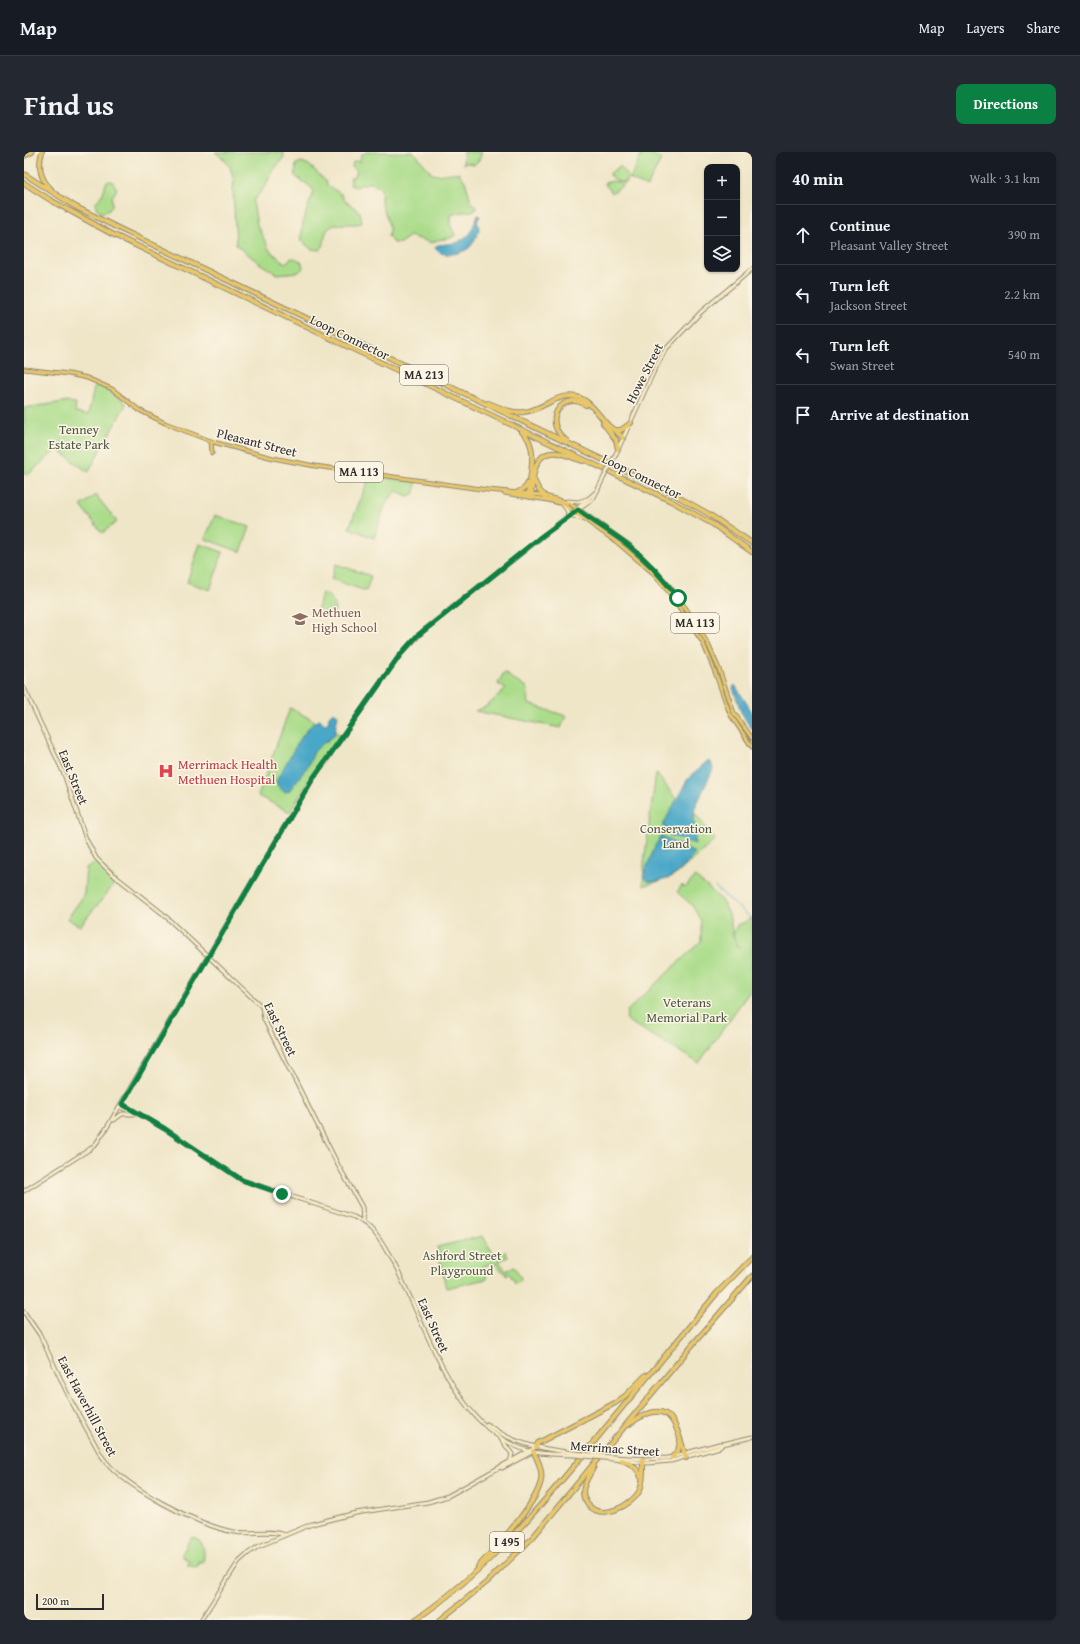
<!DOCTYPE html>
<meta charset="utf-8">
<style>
:root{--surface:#171b24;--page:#242831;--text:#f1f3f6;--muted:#9ea1a6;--line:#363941;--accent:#0b8043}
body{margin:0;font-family:"Gentium Book Plus",serif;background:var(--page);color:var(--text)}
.controls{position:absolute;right:12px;top:12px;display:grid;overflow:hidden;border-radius:8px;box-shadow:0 1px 3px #0004}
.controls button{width:36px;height:36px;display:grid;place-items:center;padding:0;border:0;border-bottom:1px solid var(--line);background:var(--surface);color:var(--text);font:20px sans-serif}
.scale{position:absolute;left:12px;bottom:10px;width:68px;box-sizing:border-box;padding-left:4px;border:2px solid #2b2b2b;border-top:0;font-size:11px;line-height:14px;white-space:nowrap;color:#2b2b2b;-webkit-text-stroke:3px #fcf5e5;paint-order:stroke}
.stop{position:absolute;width:12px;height:12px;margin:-9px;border:3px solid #0b8043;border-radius:50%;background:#fff}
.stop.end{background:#0b8043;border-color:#fff;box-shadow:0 1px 4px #0008}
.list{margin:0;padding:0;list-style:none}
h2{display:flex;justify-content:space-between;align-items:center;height:52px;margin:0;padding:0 16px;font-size:17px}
h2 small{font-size:13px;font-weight:400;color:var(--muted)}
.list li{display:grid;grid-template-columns:26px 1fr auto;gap:12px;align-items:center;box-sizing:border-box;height:60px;padding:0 16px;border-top:1px solid var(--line)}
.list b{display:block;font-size:15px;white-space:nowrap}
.list p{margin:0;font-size:13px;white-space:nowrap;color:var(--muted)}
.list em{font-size:13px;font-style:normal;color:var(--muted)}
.icon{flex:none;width:22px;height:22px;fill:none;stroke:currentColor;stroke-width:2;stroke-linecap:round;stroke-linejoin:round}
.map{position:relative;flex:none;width:728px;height:1468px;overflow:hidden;border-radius:8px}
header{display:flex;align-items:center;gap:24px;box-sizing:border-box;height:56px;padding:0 20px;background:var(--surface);border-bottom:1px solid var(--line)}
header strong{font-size:19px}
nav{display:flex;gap:22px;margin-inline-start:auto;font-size:14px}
.intro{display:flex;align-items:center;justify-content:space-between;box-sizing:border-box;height:96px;padding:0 24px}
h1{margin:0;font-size:28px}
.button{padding:10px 18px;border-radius:8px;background:var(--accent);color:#fff;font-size:14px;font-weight:700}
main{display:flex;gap:24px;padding:0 24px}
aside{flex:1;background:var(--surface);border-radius:8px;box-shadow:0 1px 3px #0004}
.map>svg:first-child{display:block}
.green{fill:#aadc8a;stroke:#6a845a}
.water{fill:#48a7c7;stroke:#3a6979}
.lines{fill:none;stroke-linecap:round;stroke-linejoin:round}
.stream{stroke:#48a7c7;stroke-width:1}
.secondary-casing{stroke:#8d8879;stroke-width:5}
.primary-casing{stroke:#8d8879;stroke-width:5}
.motorway-casing{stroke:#8d8879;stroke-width:6}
.secondary{stroke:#f6e9c3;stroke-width:3}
.primary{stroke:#e9c769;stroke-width:3}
.motorway{stroke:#e9c769;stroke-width:4}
.secondary-bridge-casing{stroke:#8d8879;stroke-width:5;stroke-linecap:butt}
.secondary-bridge{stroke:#f6e9c3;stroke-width:3}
.route{stroke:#0b8043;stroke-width:5}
.labels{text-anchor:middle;stroke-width:3;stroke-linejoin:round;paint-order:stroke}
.shield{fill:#fcf5e5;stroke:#6a6863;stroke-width:1}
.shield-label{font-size:12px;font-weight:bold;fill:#2b2b2b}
.street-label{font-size:13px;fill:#2b2b2b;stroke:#fcf5e5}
.park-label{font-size:13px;fill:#4b5743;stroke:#fcf5e5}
.education-label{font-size:13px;fill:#785e54;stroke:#fcf5e5;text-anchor:start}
.health-label{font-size:13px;fill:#be3a42;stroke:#fcf5e5;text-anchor:start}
</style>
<header>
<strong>Map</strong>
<nav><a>Map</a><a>Layers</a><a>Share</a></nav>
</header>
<div class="intro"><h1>Find us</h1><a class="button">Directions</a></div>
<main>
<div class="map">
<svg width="728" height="1468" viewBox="0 0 728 1468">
<rect width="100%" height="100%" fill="#fcf5e5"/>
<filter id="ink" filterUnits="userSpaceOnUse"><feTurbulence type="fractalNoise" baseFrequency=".025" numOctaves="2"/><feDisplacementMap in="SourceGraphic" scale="8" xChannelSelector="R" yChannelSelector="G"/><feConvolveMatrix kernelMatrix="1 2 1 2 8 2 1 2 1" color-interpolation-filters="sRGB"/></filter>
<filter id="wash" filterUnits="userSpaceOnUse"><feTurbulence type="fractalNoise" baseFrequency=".012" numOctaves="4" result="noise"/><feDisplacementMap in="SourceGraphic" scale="16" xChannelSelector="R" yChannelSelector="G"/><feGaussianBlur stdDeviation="0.9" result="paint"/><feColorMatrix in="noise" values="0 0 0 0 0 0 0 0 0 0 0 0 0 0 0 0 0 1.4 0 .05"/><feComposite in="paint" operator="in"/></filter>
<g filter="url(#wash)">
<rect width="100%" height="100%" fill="#efe5c7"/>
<g class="green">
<path d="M191,0H259L260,5L248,20L242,33L229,49L233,73L246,99L261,111L268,106C275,107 278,109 279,116L275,120L253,122L235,111L212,93L209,39L210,28L206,15L200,7Z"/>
<path d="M342,0H390L408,22C417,24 426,20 435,21L441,29L447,49L453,57C444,61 436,59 427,63V74L431,83C426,89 415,85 408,91L386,84L376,91H369L364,84C368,73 359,60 357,49C357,45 358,41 357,37C349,28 341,31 332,35L326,33L327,30L326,26L330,25L333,20L328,14L329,10L332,9L336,10L337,3Z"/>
<path d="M440,0H458L455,8L450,13L445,11L439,12Z"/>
<path d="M619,0H623L637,7L623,35L606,27Z"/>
<path d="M278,10L285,13L302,29L303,33L317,42L320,48L336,60L338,71C327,74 308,68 302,80C299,88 302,91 296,98L287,97L278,89C276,72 284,55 290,40C287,32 277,30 271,24L272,12Z"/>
<path d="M596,14L605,25L599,30L592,29L585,22Z"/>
<path d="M85,29H88L93,37L88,45V55C83,60 81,62 74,59L71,52L79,41L82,31Z"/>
<path d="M589,29L594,31L603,30L588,41L580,31Z"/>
<path d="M71,232L86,238L102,252L64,320L33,297L5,322H0V256L39,250L52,251L51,260L64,263Z"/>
<path d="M346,324L392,330L391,341L384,344L372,339L362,351L350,386L325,376Z"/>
<path d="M72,343L93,370L78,381L57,354Z"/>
<path d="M191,363L226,375L217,400L181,387Z"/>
<path d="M176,392L199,400L186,438L163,430Z"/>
<path d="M312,412L347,424L342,439L307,427Z"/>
<path d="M298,441C310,445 313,454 309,466L293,460Z"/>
<path d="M480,520L491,529L503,535L505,552L542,564L537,576L451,559L463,554L482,537L474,532Z"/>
<path d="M266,556L317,583L287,626L266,660L234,644Z"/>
<path d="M632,621L653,648L672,652L670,660L691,688L653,722L645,726L619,734L620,710Z"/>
<path d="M72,710L93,729L56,774L43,767L58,746L60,741L62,716Z"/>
<path d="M671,725C684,736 700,746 705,763C709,777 706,781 715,796L709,783L713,773L724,769L728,765V836L675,911L602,868L603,859L677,789V769L668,753L653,740L658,733L661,736Z"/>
<path d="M459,1084L471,1105L481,1099L484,1105L475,1109L482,1119L490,1115L497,1126L496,1129L491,1131L489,1126H488L485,1121L483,1123L476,1117L472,1111L459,1114L463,1127L422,1136L413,1095Z"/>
<path d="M167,1385C181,1386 181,1401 179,1411L175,1410L174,1415L164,1414L165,1408L158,1405V1402Z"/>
</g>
<g class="water">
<path d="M454,63L456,64L453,69C454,72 455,75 455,78C455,79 448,93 447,94C440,102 415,107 411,95L414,93L433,91L446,82Z"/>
<path d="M711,533L728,560V578L717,560L709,536Z"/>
<path d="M309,560L314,563L310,584L297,593L290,600L284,614L265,639L261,640C257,638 253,634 252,629C260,617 282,569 296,568L301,572L304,571L305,564Z"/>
<path d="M683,609L687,610L689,617L670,658L671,692L647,684L639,677L640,671L663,628Z"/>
<path d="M637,684L671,701C660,717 644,733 623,729L619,724L631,694Z"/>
</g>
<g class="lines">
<path class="stream" d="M691,735L728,767"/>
</g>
</g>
<g filter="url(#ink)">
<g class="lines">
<defs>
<g id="secondary">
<path d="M590,306L629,221L641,198L677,160L728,117"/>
<path d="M543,349L554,350L563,347"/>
<path d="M539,353L543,358L544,365"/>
<path d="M550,361L569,347L580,325"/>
<path d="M546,363L561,368"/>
<path d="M0,536L40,622L62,687L72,706L87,721L138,761L238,855L240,867L314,1013L338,1055L339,1070"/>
<path d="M98,952L141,977L218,1028L330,1065C351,1075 357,1090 369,1110C403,1172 428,1277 505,1299C520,1303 536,1302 550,1303"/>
<path d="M96,955L108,960"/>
<path d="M90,968L98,962H112"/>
<path d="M0,1039L66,997L71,993L82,977L288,628L376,503L399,479L548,361L574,338"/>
<path d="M0,1160L16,1183L46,1247L77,1303C96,1333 174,1374 210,1380C226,1383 246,1377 261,1383"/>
<path d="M463,1272C489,1293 519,1297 550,1301"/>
<path d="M477,1287L488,1302L486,1310"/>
<path d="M590,1305L621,1307L644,1306L695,1292H699L728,1285"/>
<path d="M589,1307L623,1311L647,1309L696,1295L699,1292"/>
<path d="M478,1316L508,1300"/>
<path d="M177,1468L215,1409L223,1402L235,1394L288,1372L332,1361L404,1350L424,1344L512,1295"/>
</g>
<g id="primary">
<path d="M0,217L45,222L63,226L88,237L115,258L141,271L189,290L249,306L291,314L464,338L517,343L545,351L604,392L630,417L646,435L663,458L684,492L695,517L710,561L728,586"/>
<path d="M187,289L188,301"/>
<path d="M480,341L524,348L539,352L594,391L628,420L647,443L679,491L691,520L706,562L728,595"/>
</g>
<g id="motorway">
<path d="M18,0C14,14 16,27 27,37"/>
<path d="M0,4L8,0"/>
<path d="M0,22L52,55L96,77L640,337L683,361L728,391"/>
<path d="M0,31L28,49L88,82L647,349L690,373L728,400"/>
<path d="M464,251C475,255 488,262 500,260C519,258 533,240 553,245C567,249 575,264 585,274C590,278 595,281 599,286"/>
<path d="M579,271L592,288L594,297"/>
<path d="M591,278H597L607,271"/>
<path d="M498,280C516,294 505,325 504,344"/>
<path d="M543,289C516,270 538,238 562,253"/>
<path d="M510,328L515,338L521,344"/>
<path d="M494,340L501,336L504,331"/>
<path d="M507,345C509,327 508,297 535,301C543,303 551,307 559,309"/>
<path d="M604,1273C646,1242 651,1269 662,1306"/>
<path d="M512,1295L514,1291L591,1251L601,1244L622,1223"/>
<path d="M648,1305L654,1299L656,1289"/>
<path d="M597,1308C607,1311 614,1316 617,1325"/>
<path d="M570,1314C567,1321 560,1330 559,1339C559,1343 560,1347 562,1350C575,1371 608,1354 616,1338C620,1329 619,1317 619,1307"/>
<path d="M454,1415C470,1397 514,1351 517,1328C519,1318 514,1308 509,1299"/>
<path d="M391,1468C463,1419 518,1353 573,1286C613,1238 653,1190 693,1141L728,1105"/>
<path d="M416,1468L463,1430L509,1385L669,1192L728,1124"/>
</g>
</defs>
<use href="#secondary" class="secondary-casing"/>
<use href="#primary" class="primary-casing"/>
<use href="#motorway" class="motorway-casing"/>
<use href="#secondary" class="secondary"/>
<use href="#primary" class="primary"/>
<use href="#motorway" class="motorway"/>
<defs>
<g id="secondary-bridge">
<path d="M580,325L590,306"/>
<path d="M550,1301L590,1305"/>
<path d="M550,1303L589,1307"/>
</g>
</defs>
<use href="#secondary-bridge" class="secondary-bridge-casing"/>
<use href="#secondary-bridge" class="secondary-bridge"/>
</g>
</g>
<g class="lines" filter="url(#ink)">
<path class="route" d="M258,1042L218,1028L141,977L98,952L288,628L376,503L393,484L421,462L518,384L554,358C570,370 587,380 603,392C622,407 639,426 654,446"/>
</g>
<defs>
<symbol id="school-bare" viewBox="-9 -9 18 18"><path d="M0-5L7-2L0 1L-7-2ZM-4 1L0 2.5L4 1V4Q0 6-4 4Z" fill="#8d6e63" stroke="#fcf5e5" stroke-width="2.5" paint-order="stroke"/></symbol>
<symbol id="hospital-bare" viewBox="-9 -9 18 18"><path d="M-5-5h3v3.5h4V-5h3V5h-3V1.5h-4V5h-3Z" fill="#e0444e" stroke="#fcf5e5" stroke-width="2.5" paint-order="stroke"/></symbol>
</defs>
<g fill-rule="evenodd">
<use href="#school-bare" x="265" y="456" width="22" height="22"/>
<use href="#hospital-bare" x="131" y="608" width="22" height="22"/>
</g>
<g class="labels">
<g class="shield">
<rect x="376" y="213" width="48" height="20" rx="3"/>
<rect x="311" y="310" width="48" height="20" rx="3"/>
<rect x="647" y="461" width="48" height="20" rx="3"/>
<rect x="466" y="1380" width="34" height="20" rx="3"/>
</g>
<g class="shield-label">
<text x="400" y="227">MA 213</text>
<text x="335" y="324">MA 113</text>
<text x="671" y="475">MA 113</text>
<text x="483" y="1394">I 495</text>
</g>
<g class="street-label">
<text transform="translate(326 185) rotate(26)" y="5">Loop Connector</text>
<text transform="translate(620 221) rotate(-63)" y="5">Howe Street</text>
<text transform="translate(233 290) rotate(14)" y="5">Pleasant Street</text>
<text transform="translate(618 324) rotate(26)" y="5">Loop Connector</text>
<text transform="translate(50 625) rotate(68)" y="5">East Street</text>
<text transform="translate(257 877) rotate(64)" y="5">East Street</text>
<text transform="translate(410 1173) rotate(66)" y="5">East Street</text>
<text transform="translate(64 1254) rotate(62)" y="5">East Haverhill Street</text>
<text transform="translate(591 1296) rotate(4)" y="5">Merrimac Street</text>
</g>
<g class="park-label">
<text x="55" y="282">Tenney<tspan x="55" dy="15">Estate Park</tspan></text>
<text x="652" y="681">Conservation<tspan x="652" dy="15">Land</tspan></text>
<text x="663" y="855">Veterans<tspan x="663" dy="15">Memorial Park</tspan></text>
<text x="438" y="1108">Ashford Street<tspan x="438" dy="15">Playground</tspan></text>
</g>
<g class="education-label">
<text x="288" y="465">Methuen<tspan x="288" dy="15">High School</tspan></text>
</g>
<g class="health-label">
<text x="154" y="617">Merrimack Health<tspan x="154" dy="15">Methuen Hospital</tspan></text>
</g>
</g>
</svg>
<div class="controls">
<button>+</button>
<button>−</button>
<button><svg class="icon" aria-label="layers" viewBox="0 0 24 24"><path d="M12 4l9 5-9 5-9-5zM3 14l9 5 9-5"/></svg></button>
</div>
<div class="scale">200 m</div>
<div class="stop" style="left:654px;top:446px"></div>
<div class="stop end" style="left:258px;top:1042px"></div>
</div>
<aside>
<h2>40 min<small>Walk · 3.1 km</small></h2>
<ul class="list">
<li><svg class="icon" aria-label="ahead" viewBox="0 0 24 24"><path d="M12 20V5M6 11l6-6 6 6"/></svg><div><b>Continue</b><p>Pleasant Valley Street</p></div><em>390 m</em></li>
<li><svg class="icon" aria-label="left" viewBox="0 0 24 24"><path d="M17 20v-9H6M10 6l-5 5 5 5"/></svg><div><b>Turn left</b><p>Jackson Street</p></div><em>2.2 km</em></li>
<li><svg class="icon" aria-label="left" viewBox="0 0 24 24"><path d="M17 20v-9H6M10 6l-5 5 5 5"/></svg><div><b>Turn left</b><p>Swan Street</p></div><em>540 m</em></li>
<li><svg class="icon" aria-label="arrive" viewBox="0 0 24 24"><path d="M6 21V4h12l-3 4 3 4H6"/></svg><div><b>Arrive at destination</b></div></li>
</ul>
</aside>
</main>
